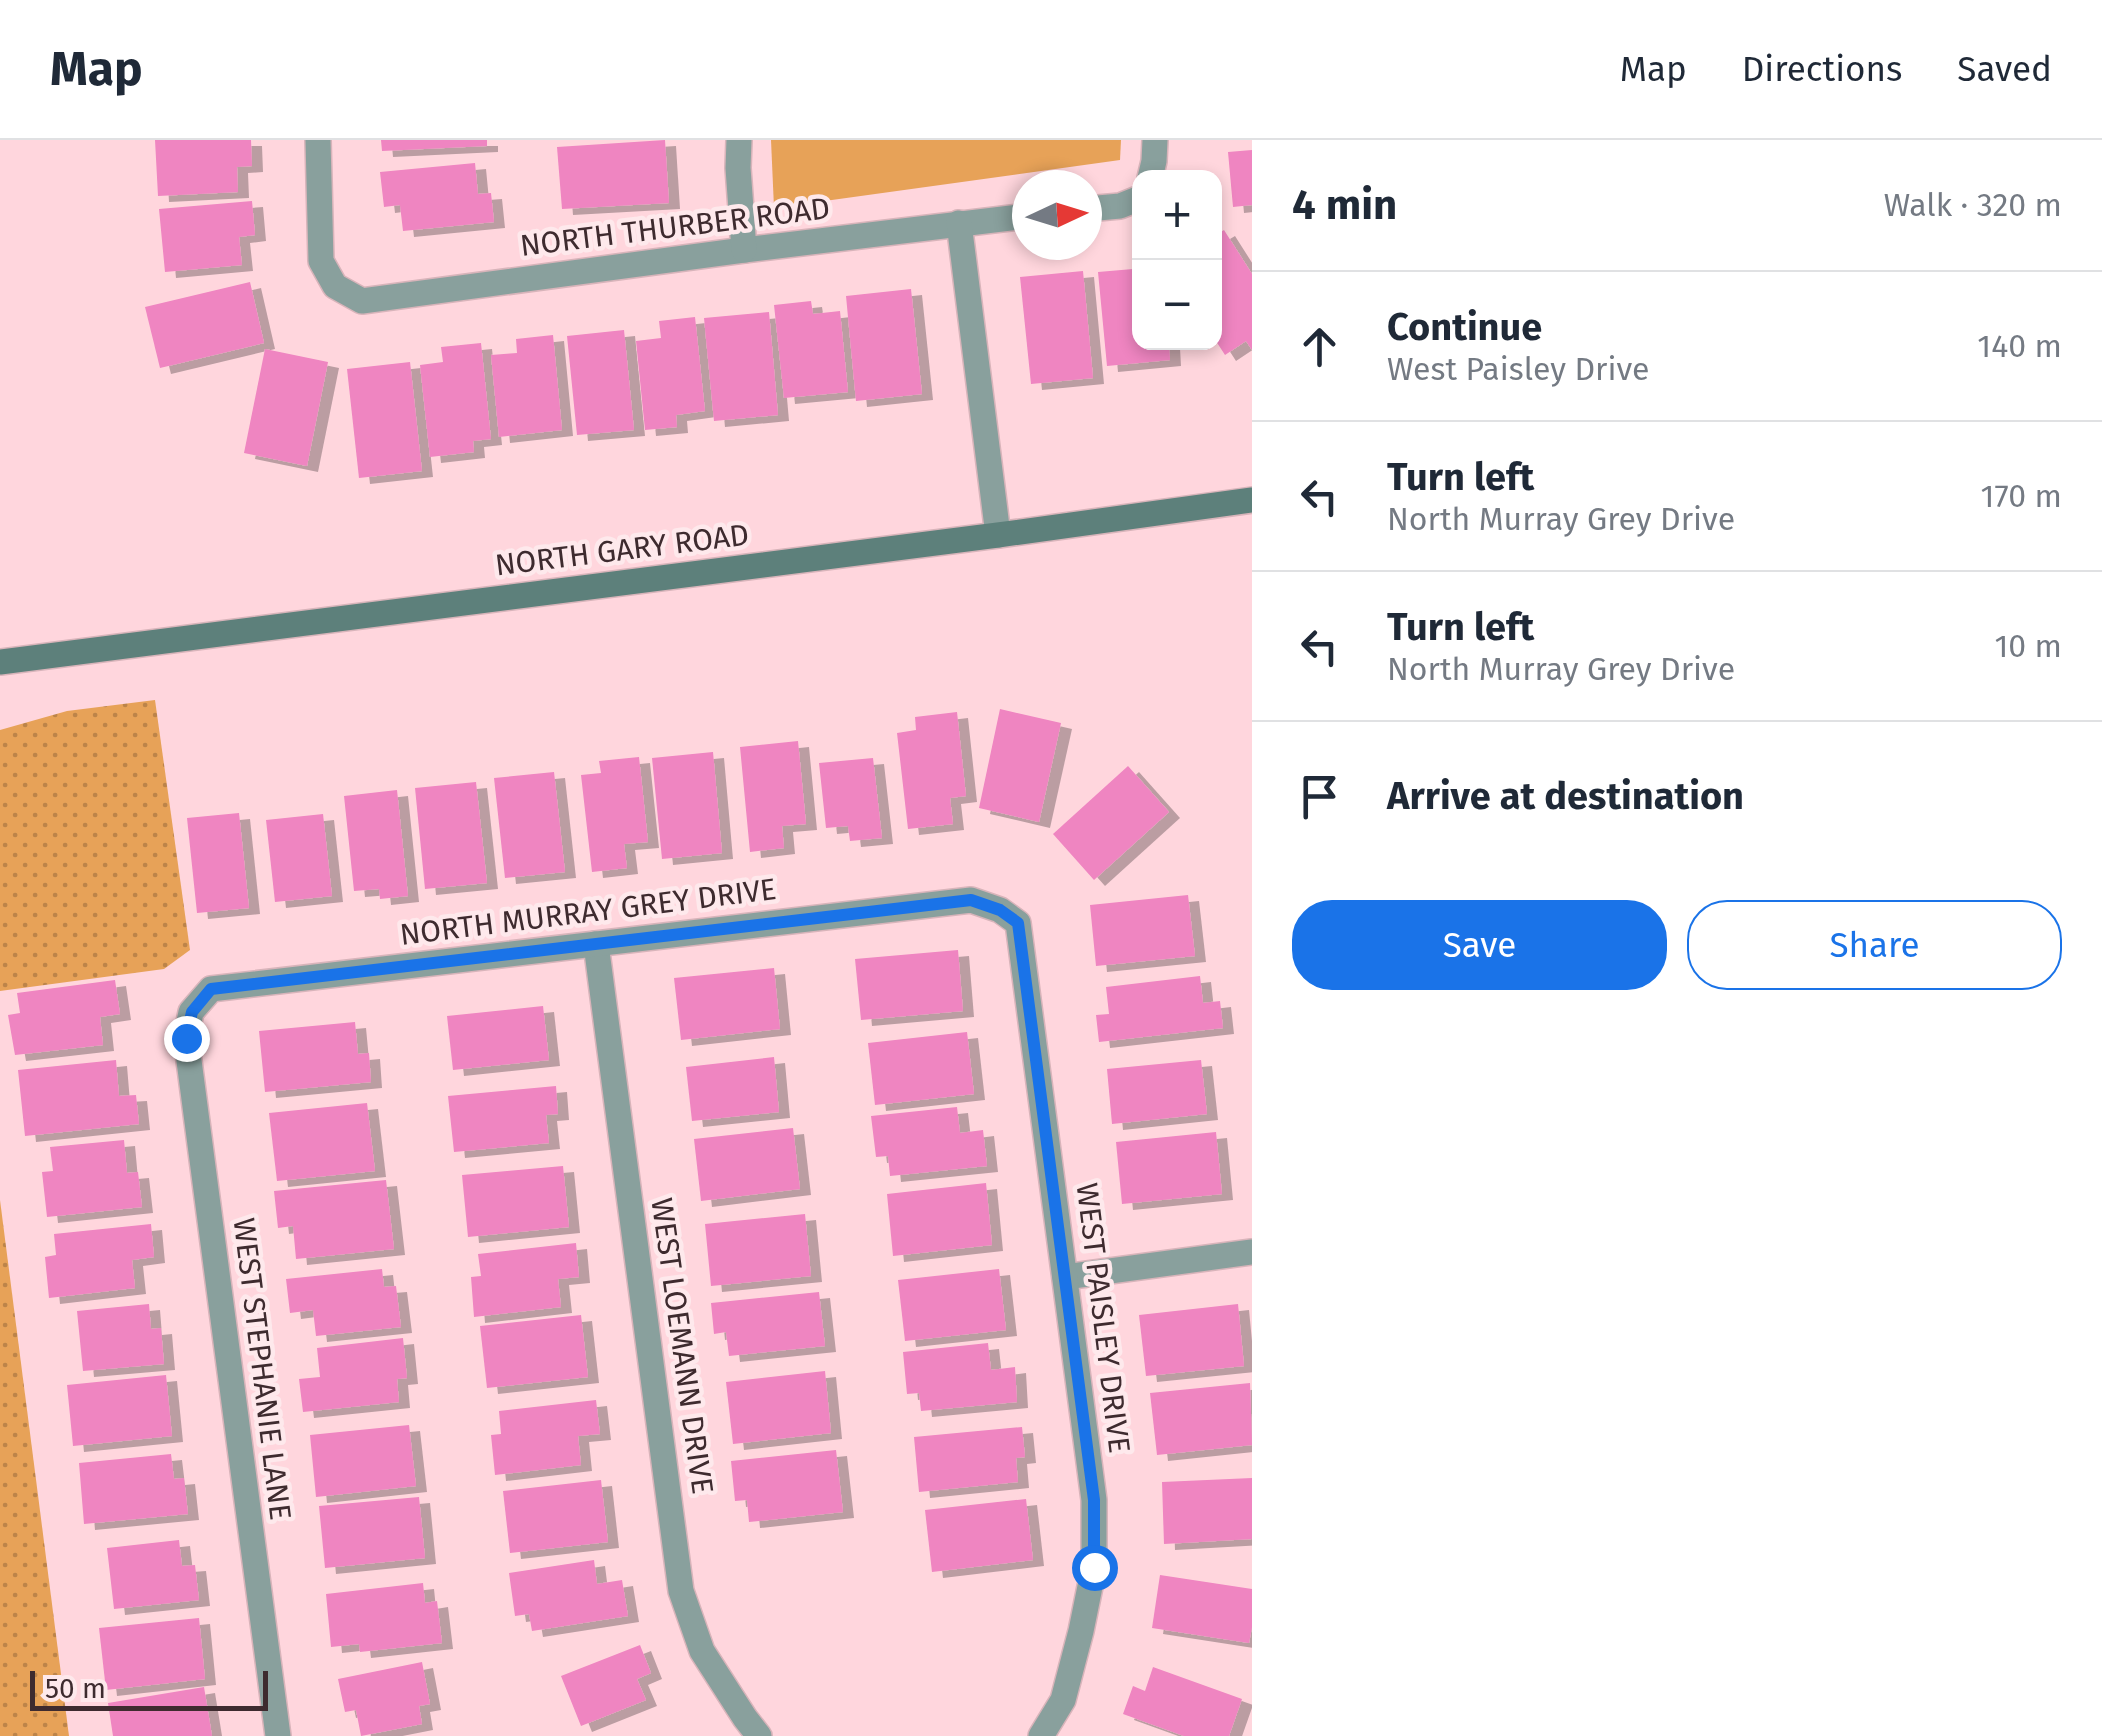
<!DOCTYPE html>
<meta charset="utf-8">
<style>
:root{--surface:#fff;--page:#f2f2f3;--text:#1f2937;--muted:#747a83;--line:#e0e1e3;--accent:#1a73e8}
body{margin:0;font-family:"Fira Sans",sans-serif;background:var(--page);color:var(--text)}
.controls{position:absolute;right:30px;top:30px;display:grid;overflow:hidden;border-radius:20px;box-shadow:0 5px 15px #0003}
.controls button{width:90px;height:90px;display:grid;place-items:center;padding:0;border:0;border-bottom:2px solid var(--line);background:var(--surface);color:var(--text);font:50px sans-serif}
.compass{position:absolute;left:1012px;top:30px;width:90px;height:90px;border-radius:50%;background:var(--surface);box-shadow:0 5px 15px #0003;rotate:86deg}
.scale{position:absolute;left:30px;bottom:25px;width:238px;box-sizing:border-box;padding-left:10px;border:5px solid #3e2b2f;border-top:0;font-size:28px;line-height:35px;white-space:nowrap;color:#3e2b2f;-webkit-text-stroke:8px #fee9ec;paint-order:stroke}
.stop{position:absolute;width:30px;height:30px;margin:-22px;border:8px solid #1a73e8;border-radius:50%;background:#fff}
.stop.end{background:#1a73e8;border-color:#fff;box-shadow:0 2px 10px #0008}
.list{margin:0;padding:0;list-style:none}
h2{display:flex;justify-content:space-between;align-items:center;height:130px;margin:0;padding:0 40px;font-size:42px}
h2 small{font-size:32px;font-weight:400;color:var(--muted)}
.list li{display:grid;grid-template-columns:65px 1fr auto;gap:30px;align-items:center;box-sizing:border-box;height:150px;padding:0 40px;border-top:2px solid var(--line)}
.list b{display:block;font-size:38px;white-space:nowrap}
.list p{margin:0;font-size:32px;white-space:nowrap;color:var(--muted)}
.list em{font-size:32px;font-style:normal;color:var(--muted)}
.actions{display:flex;gap:20px;padding:30px 40px}
.actions a{flex:1;padding:22px 0;border:2px solid var(--accent);border-radius:40px;text-align:center;font-size:35px;color:var(--accent)}
.actions .main{background:var(--accent);color:#fff}
.icon{flex:none;width:55px;height:55px;fill:none;stroke:currentColor;stroke-width:2;stroke-linecap:round;stroke-linejoin:round}
.map{position:relative;flex:none;width:1252px;height:1596px;overflow:hidden}
header{display:flex;align-items:center;gap:60px;box-sizing:border-box;height:140px;padding:0 50px;background:var(--surface);border-bottom:2px solid var(--line)}
header strong{font-size:48px}
nav{display:flex;gap:55px;margin-inline-start:auto;font-size:35px}
main{display:flex}
aside{flex:1;background:var(--surface)}
.map>svg:first-child{display:block}
.grass{fill:url(#grass-dots)}
.park{fill:#e7a258}
.building{fill:#ef85c1;filter:url(#shadow)}
.lines{fill:none;stroke-linecap:round;stroke-linejoin:round}
.street-casing{stroke:#d8b4ba;stroke-width:28}
.secondary-casing{stroke:#d8b4ba;stroke-width:28}
.street{stroke:#89a09d;stroke-width:25}
.secondary{stroke:#5d807b;stroke-width:25}
.route{stroke:#1a73e8;stroke-width:12}
.labels{text-anchor:middle;stroke-width:9;stroke-linejoin:round;paint-order:stroke}
.street-label{font-size:30px;fill:#3e2b2f;stroke:#fee9ec}
</style>
<header>
<strong>Map</strong>
<nav><a>Map</a><a>Directions</a><a>Saved</a></nav>
</header>
<main>
<div class="map">
<svg width="1252" height="1596" viewBox="0 0 1252 1596">
<defs>
<pattern id="grass-dots" width="8" height="8" patternUnits="userSpaceOnUse" patternTransform="scale(2.5)"><rect width="8" height="8" fill="#e7a258"/><path d="M2 2h.1M6 6h.1" fill="none" stroke="#bd8449" stroke-width="1.8" stroke-linecap="round"/></pattern>
<filter id="shadow"><feDropShadow dx="11" dy="6" stdDeviation="0" flood-color="#0004"/></filter>
</defs>
<rect width="100%" height="100%" fill="#ffd6dd"/>
<g class="grass">
<path d="M155,560L190,810L164,829L0,851V590L67,571Z"/>
<path d="M0,1060L69,1596H0Z"/>
</g>
<path class="park" d="M771,0H1121L1120,20L774,68Z"/>
<g class="building">
<path d="M155,0H251L252,26L237,27L238,52L158,56Z"/>
<path d="M381,0H487V6L382,11Z"/>
<path d="M665,0L669,63L562,69L557,7Z"/>
<path d="M1252,10V65L1233,67L1228,12Z"/>
<path d="M475,23L478,54L491,53L494,82L403,91L400,65L384,67L380,32Z"/>
<path d="M252,61L255,95L239,97L242,125L165,132L159,69Z"/>
<path d="M1224,90L1252,134V210L1246,201L1225,215L1214,198V96Z"/>
<path d="M1133,129L1135,148L1140,147V202H1169L1170,220L1107,226L1098,132Z"/>
<path d="M1083,131L1093,238L1031,244L1020,137Z"/>
<path d="M250,142L264,203L160,228L145,167Z"/>
<path d="M911,149L922,254L856,261L846,156Z"/>
<path d="M811,161L813,174L840,171L848,252L784,258L774,165Z"/>
<path d="M769,172L778,275L714,281L704,178Z"/>
<path d="M695,177L705,271L676,275L677,287L645,290L636,201L661,198L659,181Z"/>
<path d="M624,190L634,290L577,295L567,196Z"/>
<path d="M553,195L562,290L499,297L491,215L517,213L516,199Z"/>
<path d="M481,203L491,299L473,301L474,312L430,317L420,225L443,222L441,207Z"/>
<path d="M265,209L328,222L307,326L244,313Z"/>
<path d="M410,222L422,331L359,338L347,229Z"/>
<path d="M1000,569L1061,583L1039,682L979,668Z"/>
<path d="M957,572L966,656L950,658L953,684L908,689L897,593L916,590L915,577Z"/>
<path d="M798,601L806,684L782,686L784,708L750,712L740,607Z"/>
<path d="M713,612L722,713L662,719L652,618Z"/>
<path d="M639,617L648,702L624,704L627,728L592,732L581,635L601,633L599,621Z"/>
<path d="M873,618L882,698L850,701L848,686L826,688L819,623Z"/>
<path d="M1128,626L1169,672L1094,740L1053,694Z"/>
<path d="M554,632L565,732L505,738L494,638Z"/>
<path d="M476,642L487,743L425,749L415,648Z"/>
<path d="M397,650L408,756L380,759L379,749L354,751L344,656Z"/>
<path d="M239,673L249,768L197,773L187,678Z"/>
<path d="M323,674L332,756L275,762L266,680Z"/>
<path d="M1188,755L1195,816L1096,826L1090,765Z"/>
<path d="M958,810L963,871L861,880L855,819Z"/>
<path d="M774,828L780,889L681,900L674,838Z"/>
<path d="M1200,836L1203,863L1220,861L1223,888L1099,902L1096,875L1109,874L1106,847Z"/>
<path d="M115,840L120,874L100,877L103,905L15,915L8,875L20,873L17,853Z"/>
<path d="M543,866L549,920L453,930L447,876Z"/>
<path d="M355,882L358,914L369,913L371,942L265,952L259,891Z"/>
<path d="M967,892L974,954L875,965L868,903Z"/>
<path d="M774,917L779,972L692,981L686,927Z"/>
<path d="M116,920L119,956L136,955L139,984L25,996L18,930Z"/>
<path d="M1201,920L1207,974L1112,984L1107,929Z"/>
<path d="M556,946L558,974L546,975L549,1003L454,1012L448,956Z"/>
<path d="M367,963L375,1031L277,1041L269,973Z"/>
<path d="M957,967L960,993L983,990L987,1026L890,1036L888,1016L876,1017L871,976Z"/>
<path d="M793,988L800,1049L701,1061L694,999Z"/>
<path d="M1216,992L1222,1054L1122,1064L1116,1002Z"/>
<path d="M124,1000L127,1033L138,1032L142,1067L47,1077L42,1032L53,1031L50,1007Z"/>
<path d="M563,1026L569,1087L468,1097L462,1035Z"/>
<path d="M386,1040L394,1109L296,1119L293,1086L278,1088L274,1051Z"/>
<path d="M986,1043L992,1105L893,1116L887,1054Z"/>
<path d="M805,1074L811,1136L711,1146L705,1084Z"/>
<path d="M151,1084L154,1117L132,1120L135,1148L49,1158L45,1117L56,1115L54,1094Z"/>
<path d="M576,1103L579,1137L558,1139L561,1167L474,1177L471,1137L481,1136L478,1114Z"/>
<path d="M382,1129L384,1147L396,1146L401,1187L316,1196L313,1170L290,1173L286,1139Z"/>
<path d="M999,1129L1006,1190L905,1201L898,1140Z"/>
<path d="M819,1152L825,1206L729,1216L726,1192L714,1194L711,1163Z"/>
<path d="M149,1164L151,1189L161,1188L164,1224L83,1231L77,1171Z"/>
<path d="M1238,1164L1244,1226L1146,1236L1139,1175Z"/>
<path d="M581,1175L588,1237L487,1248L480,1186Z"/>
<path d="M403,1198L407,1238L397,1239L399,1262L303,1272L299,1239L320,1237L317,1208Z"/>
<path d="M988,1203L991,1230L1015,1227L1017,1262L921,1271L919,1253L907,1254L903,1212Z"/>
<path d="M825,1231L831,1293L733,1304L726,1242Z"/>
<path d="M166,1235L172,1296L73,1306L67,1245Z"/>
<path d="M1250,1243L1252,1305L1157,1315L1150,1253Z"/>
<path d="M596,1260L600,1294L578,1296L581,1325L495,1335L491,1295L501,1294L499,1271Z"/>
<path d="M409,1285L416,1346L316,1357L310,1295Z"/>
<path d="M1022,1287L1025,1317L1016,1318L1018,1342L919,1352L914,1297Z"/>
<path d="M836,1310L843,1372L749,1382L747,1360L735,1361L731,1321Z"/>
<path d="M171,1314L174,1339L184,1338L188,1374L84,1384L79,1323Z"/>
<path d="M1252,1338V1399L1164,1404L1162,1342Z"/>
<path d="M601,1340L608,1402L510,1413L503,1351Z"/>
<path d="M419,1357L425,1418L325,1428L319,1366Z"/>
<path d="M1026,1359L1033,1420L932,1432L925,1370Z"/>
<path d="M179,1400L182,1426L195,1425L199,1460L114,1469L107,1408Z"/>
<path d="M594,1420L597,1444L622,1440L628,1476L532,1491L529,1474L515,1476L509,1433Z"/>
<path d="M1160,1435L1252,1449V1487L1249,1503L1152,1488Z"/>
<path d="M423,1443L425,1463L437,1461L442,1503L360,1512L359,1504L331,1507L326,1454Z"/>
<path d="M199,1478L205,1539L106,1550L99,1488Z"/>
<path d="M640,1505L651,1533L637,1539L646,1560L581,1586L561,1536Z"/>
<path d="M422,1522L430,1564L419,1566L422,1584L361,1596L356,1570L345,1572L338,1539Z"/>
<path d="M1153,1527L1242,1559L1229,1596H1184L1123,1574L1133,1546L1145,1551Z"/>
<path d="M204,1547L212,1596H113L108,1563Z"/>
</g>
<g class="lines">
<defs>
<g id="street">
<path d="M318,0L321,121L335,146L362,161L744,110L1027,76"/>
<path d="M739,0L738,28L744,110"/>
<path d="M1150,38L1154,21L1155,0"/>
<path d="M1087,69L1120,66L1140,58"/>
<path d="M959,83L998,395"/>
<path d="M596,804L681,1451L702,1511L745,1578L759,1596"/>
<path d="M1065,1137L1252,1112"/>
<path d="M278,1596L186,898L191,872L211,849L971,760L1000,770L1018,783L1094,1360V1427L1081,1491L1063,1560L1041,1596"/>
</g>
<path id="secondary" d="M0,522L998,395L1252,360"/>
</defs>
<use href="#street" class="street-casing"/>
<use href="#secondary" class="secondary-casing"/>
<use href="#street" class="street"/>
<use href="#secondary" class="secondary"/>
</g>
<g class="lines">
<path class="route" d="M186,898L192,872L211,849L971,760L1000,770L1018,783L1094,1360V1427"/>
</g>
<g class="labels">
<g class="street-label">
<text transform="translate(675 87) rotate(-7)" y="10">NORTH THURBER ROAD</text>
<text transform="translate(622 410) rotate(-7)" y="10">NORTH GARY ROAD</text>
<text transform="translate(588 772) rotate(-7)" y="10">NORTH MURRAY GREY DRIVE</text>
<text transform="translate(1103 1178) rotate(83)" y="10">WEST PAISLEY DRIVE</text>
<text transform="translate(682 1206) rotate(82)" y="10">WEST LOEMANN DRIVE</text>
<text transform="translate(262 1229) rotate(83)" y="10">WEST STEPHANIE LANE</text>
</g>
</g>
</svg>
<div class="controls">
<button>+</button>
<button>−</button>
</div>
<svg class="compass" viewBox="-18 -18 36 36"><path d="M0-13l5 13h-10z" fill="#e53935"/><path d="M0 13l5-13h-10z" fill="#747a83"/></svg>
<div class="scale">50 m</div>
<div class="stop" style="left:1094px;top:1427px"></div>
<div class="stop end" style="left:186px;top:898px"></div>
</div>
<aside>
<h2>4 min<small>Walk · 320 m</small></h2>
<ul class="list">
<li><svg class="icon" aria-label="ahead" viewBox="0 0 24 24"><path d="M12 20V5M6 11l6-6 6 6"/></svg><div><b>Continue</b><p>West Paisley Drive</p></div><em>140 m</em></li>
<li><svg class="icon" aria-label="left" viewBox="0 0 24 24"><path d="M17 20v-9H6M10 6l-5 5 5 5"/></svg><div><b>Turn left</b><p>North Murray Grey Drive</p></div><em>170 m</em></li>
<li><svg class="icon" aria-label="left" viewBox="0 0 24 24"><path d="M17 20v-9H6M10 6l-5 5 5 5"/></svg><div><b>Turn left</b><p>North Murray Grey Drive</p></div><em>10 m</em></li>
<li><svg class="icon" aria-label="arrive" viewBox="0 0 24 24"><path d="M6 21V4h12l-3 4 3 4H6"/></svg><div><b>Arrive at destination</b></div></li>
</ul>
<div class="actions"><a class="main">Save</a><a>Share</a></div>
</aside>
</main>
